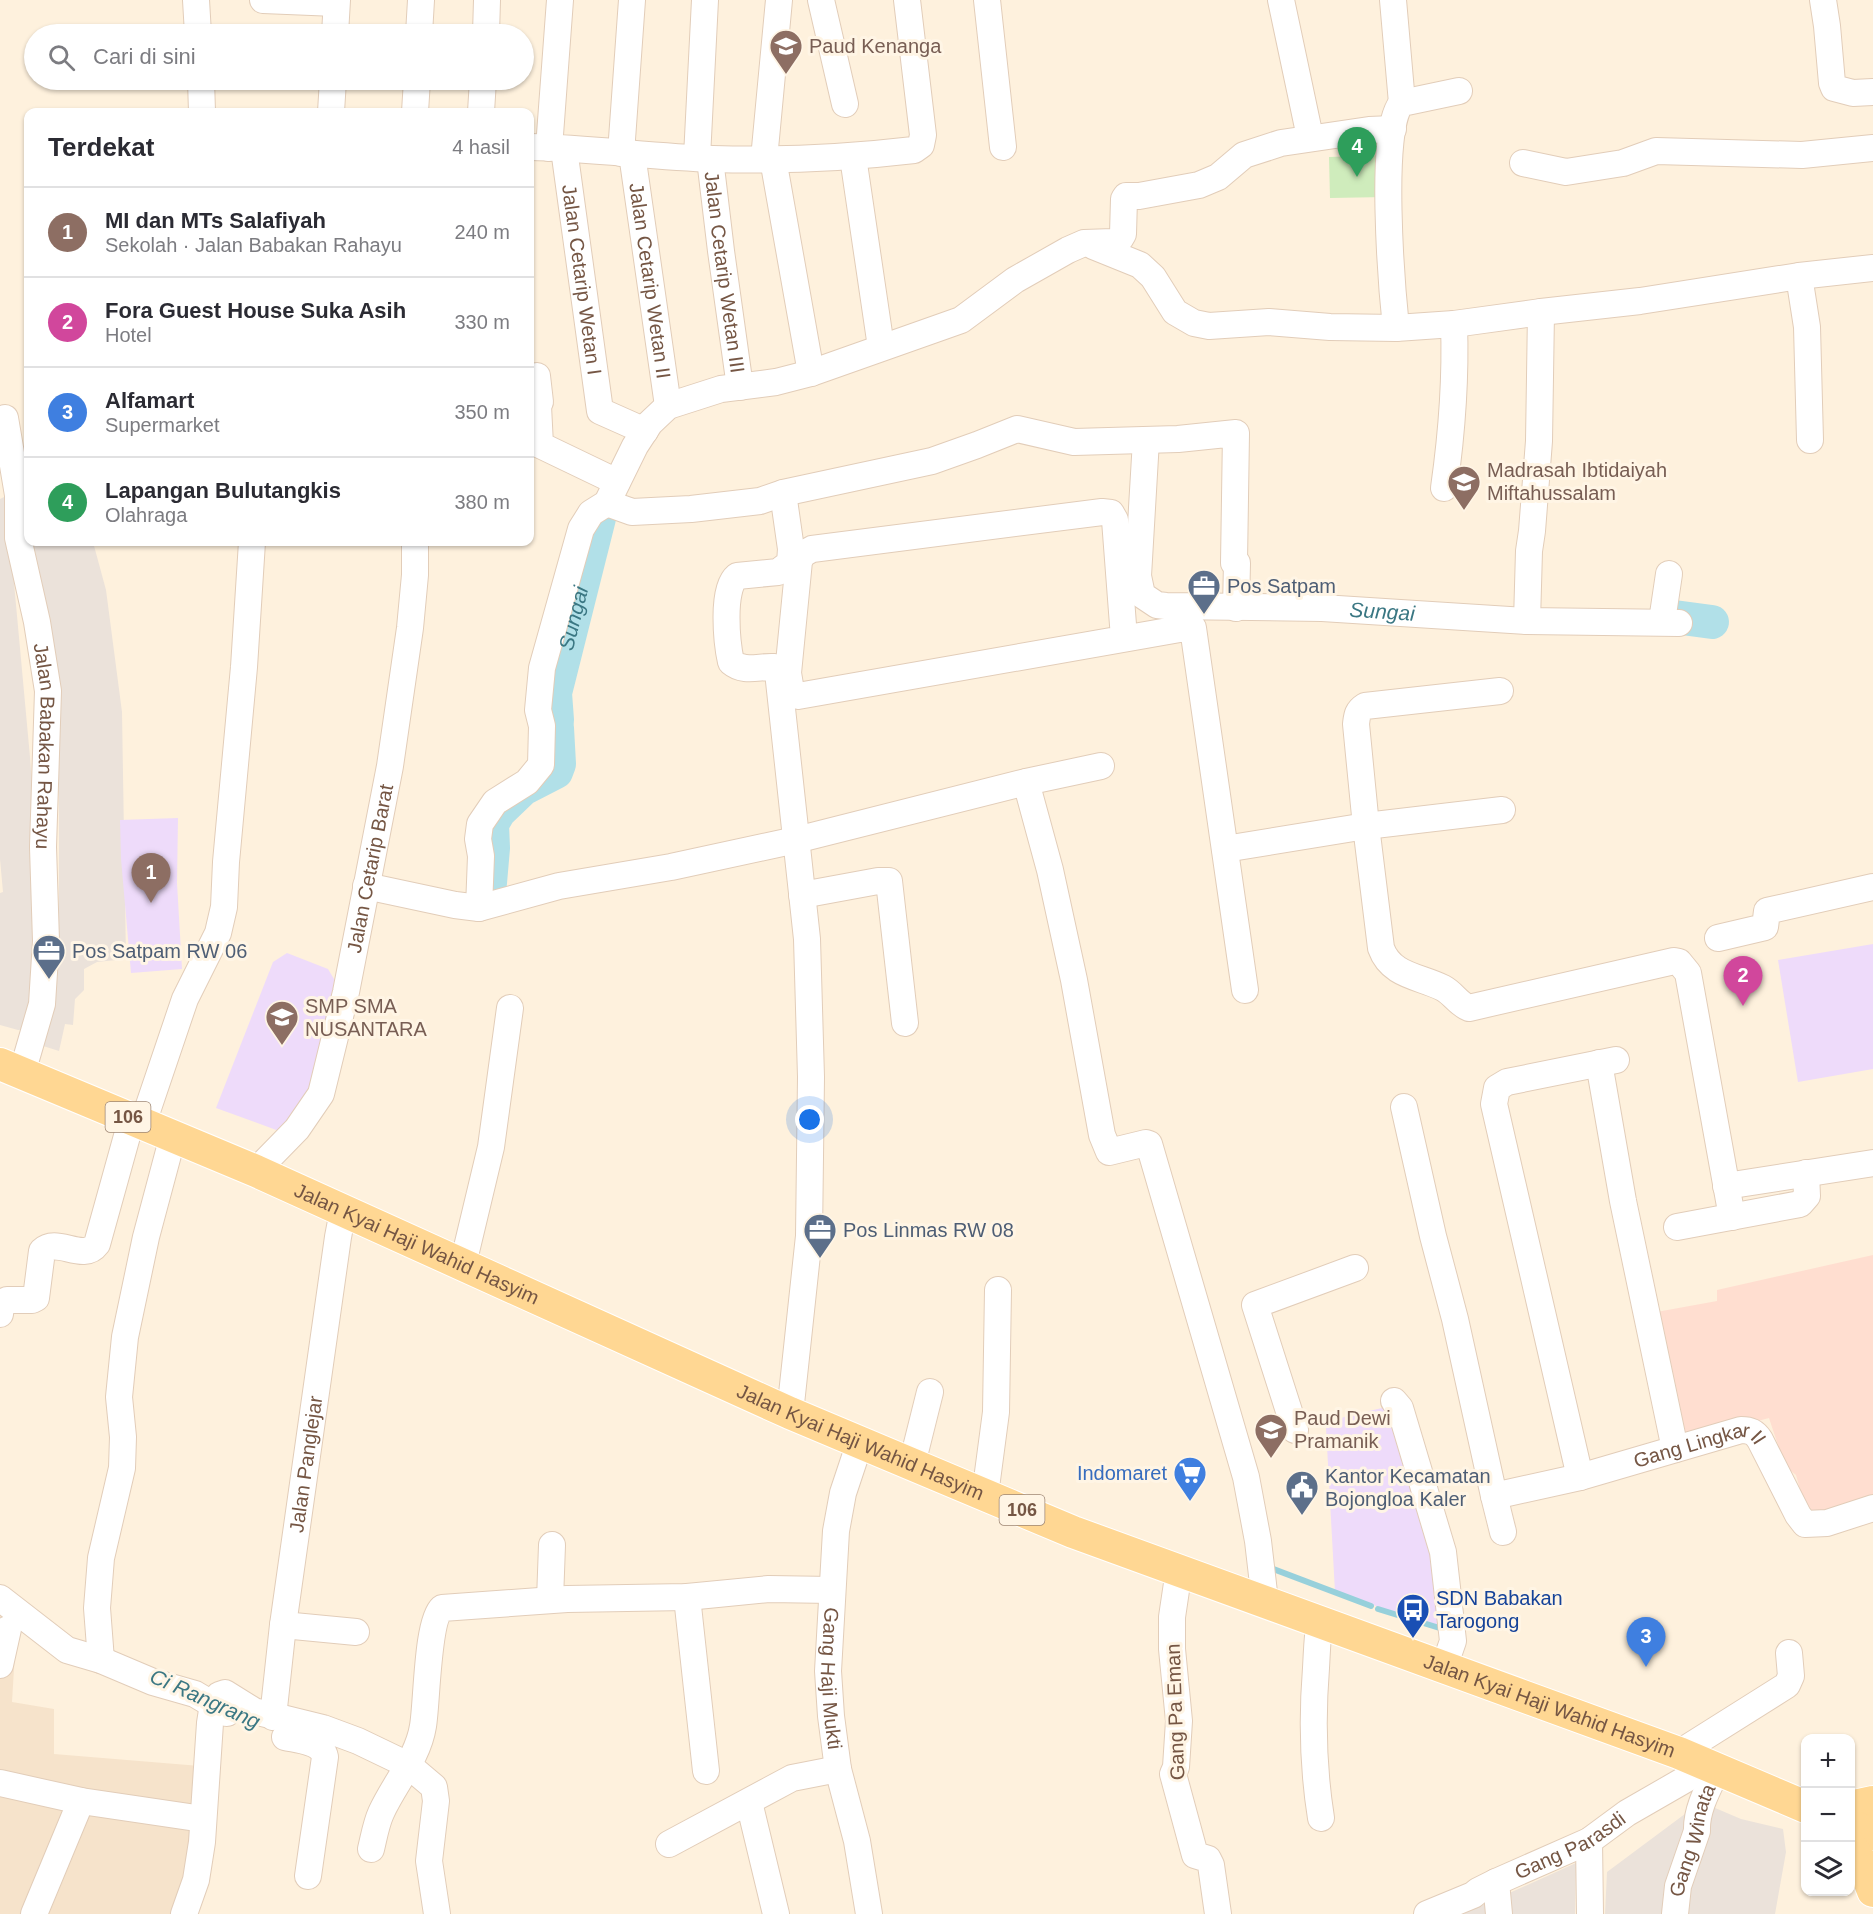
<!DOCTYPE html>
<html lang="id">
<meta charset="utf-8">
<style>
:root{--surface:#fff;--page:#f2f2f3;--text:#2b2b33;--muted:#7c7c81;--line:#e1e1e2;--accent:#f26138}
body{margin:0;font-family:Helvetica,sans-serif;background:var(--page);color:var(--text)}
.controls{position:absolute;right:18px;bottom:18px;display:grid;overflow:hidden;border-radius:12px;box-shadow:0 2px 4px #0004}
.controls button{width:54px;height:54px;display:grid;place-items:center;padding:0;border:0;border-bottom:2px solid var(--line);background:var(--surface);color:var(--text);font:30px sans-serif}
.you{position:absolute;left:810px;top:1120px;width:21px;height:21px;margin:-15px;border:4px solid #fff;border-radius:50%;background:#1a73e8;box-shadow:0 0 0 9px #1a73e833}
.badge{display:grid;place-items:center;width:39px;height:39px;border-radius:50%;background:var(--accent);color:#fff;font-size:20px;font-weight:700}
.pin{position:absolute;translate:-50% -50px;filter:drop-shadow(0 2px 3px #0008)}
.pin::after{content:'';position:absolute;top:32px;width:21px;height:18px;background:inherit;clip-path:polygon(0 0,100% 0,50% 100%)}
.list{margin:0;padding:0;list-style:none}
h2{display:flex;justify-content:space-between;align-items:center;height:78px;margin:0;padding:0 24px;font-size:26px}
h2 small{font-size:20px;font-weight:400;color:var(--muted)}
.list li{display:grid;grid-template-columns:39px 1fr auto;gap:18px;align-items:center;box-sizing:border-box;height:90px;padding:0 24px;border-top:2px solid var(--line)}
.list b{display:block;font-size:22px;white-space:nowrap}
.list p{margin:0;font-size:20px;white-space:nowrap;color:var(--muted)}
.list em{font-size:20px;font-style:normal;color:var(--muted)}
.icon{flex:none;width:33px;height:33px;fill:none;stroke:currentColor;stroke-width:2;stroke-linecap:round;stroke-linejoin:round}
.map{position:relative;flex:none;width:1873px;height:1914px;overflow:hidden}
.search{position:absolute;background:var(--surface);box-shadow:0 2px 4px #0004;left:24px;top:24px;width:510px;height:66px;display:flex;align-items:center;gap:15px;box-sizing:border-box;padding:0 21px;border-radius:33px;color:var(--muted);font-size:22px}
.panel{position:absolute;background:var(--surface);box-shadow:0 2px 4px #0004;left:24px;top:108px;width:510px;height:438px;border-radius:12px}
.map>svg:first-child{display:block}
.residential{fill:#f6e3cb}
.commercial{fill:#ffded0}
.industrial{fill:#ebe2da}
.education{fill:#eedbfa}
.green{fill:#cfecbc}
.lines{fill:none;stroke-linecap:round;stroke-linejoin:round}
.stream{stroke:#97d0db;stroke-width:6}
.river{stroke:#b1e0e8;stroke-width:34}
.minor-casing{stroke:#e2cdb9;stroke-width:28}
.major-casing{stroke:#fff;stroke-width:34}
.minor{stroke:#fff;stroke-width:26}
.major{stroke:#ffd793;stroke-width:32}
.labels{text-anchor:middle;stroke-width:6;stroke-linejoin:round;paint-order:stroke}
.shield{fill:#fff5e5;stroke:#9e8674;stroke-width:1.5}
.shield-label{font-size:18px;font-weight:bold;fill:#755644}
.education-label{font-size:20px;fill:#785e54;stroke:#fff5e5;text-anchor:start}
.street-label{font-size:20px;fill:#755644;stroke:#fff5e5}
.service-label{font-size:20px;fill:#4e5e75;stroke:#fff5e5;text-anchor:start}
.shop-label{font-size:20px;fill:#366cbe;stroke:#fff5e5;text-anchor:end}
.transit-label{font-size:20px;fill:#164399;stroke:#fff5e5;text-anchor:start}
.water-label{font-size:21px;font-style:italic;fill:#3a7783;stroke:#fff5e5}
</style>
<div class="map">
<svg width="1873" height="1914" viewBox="0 0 1873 1914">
<rect width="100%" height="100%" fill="#fef1dd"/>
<path class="residential" d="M0,1604L17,1619L12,1702L54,1709V1754L200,1766L193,1853L175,1914H0Z"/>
<path class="commercial" d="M1873,1255V1494L1808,1518L1796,1475L1785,1466L1769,1418L1683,1441L1651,1313L1717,1301V1290Z"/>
<g class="industrial">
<path d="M6,496L30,757L40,897L31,1029L18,1030L0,1025V893L3,892L0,859V499Z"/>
<path d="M28,542H93L106,590L122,712L126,959L97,962L84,969V990L75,999L73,1025L65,1024L59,1051L40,1045L59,945V755L49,634Z"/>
<path d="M1701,1802L1741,1819L1783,1829L1786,1852L1775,1914H1605L1607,1872Z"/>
<path d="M1576,1863L1575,1914H1463Z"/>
</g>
<g class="education">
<path d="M178,818L177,883L182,969L131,973L121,859L120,820Z"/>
<path d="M1873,944V1069L1798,1082L1778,960Z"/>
<path d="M287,953L328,969L334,979L333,1008L312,1098L279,1131L216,1108L273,962Z"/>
<path d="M1386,1407L1418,1474L1443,1629L1335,1592L1326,1428L1328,1424L1344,1417Z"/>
</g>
<path class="green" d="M1385,155L1386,197L1330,198L1329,157Z"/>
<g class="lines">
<g class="stream">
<path d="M1268,1567L1371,1606"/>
<path d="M1378,1609L1446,1630"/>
</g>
<g class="river">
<path d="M1667,616L1712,622"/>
<path id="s1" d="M557,720L555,693L599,518"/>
<path d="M489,894L493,848L492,824L499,812L523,789L556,772L559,764L557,728"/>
</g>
<defs>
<g id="minor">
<path d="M196,0L198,34"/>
<path d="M263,0L336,3"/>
<path d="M821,0L845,104"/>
<path d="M987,0L1003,147"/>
<path d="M1281,0L1310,137"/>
<path d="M1393,0L1402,103"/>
<path d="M1823,0L1827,26L1832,83L1834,88L1853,93L1873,92"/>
<path d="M335,34L337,0"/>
<path d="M419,34L421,0"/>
<path d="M486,34L487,0"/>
<path d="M201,80L202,112"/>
<path d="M331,112L333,80"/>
<path d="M415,112L417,80"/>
<path d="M481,112L483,80"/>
<path d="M530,147C591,148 652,157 713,159C781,161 846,158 914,150L921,145L923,135L907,0"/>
<path d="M549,148L560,0"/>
<path id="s2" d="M564,149L600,411L645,431"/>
<path d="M621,153L632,0"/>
<path id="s3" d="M632,154L668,406"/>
<path d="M697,157L705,0"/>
<path d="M853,157L881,347"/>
<path id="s4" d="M710,159L721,251L740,387"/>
<path d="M764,159L779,0"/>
<path d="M773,159L811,373"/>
<path d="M1523,163L1566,172L1623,163L1656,151L1802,155L1873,148"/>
<path d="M1093,246L1140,265L1153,277L1175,312L1194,323L1209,326L1269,322L1330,327L1396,328L1454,324L1541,312L1640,301L1799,276L1873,268"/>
<path d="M1799,276L1807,327L1810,440"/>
<path d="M1396,328C1392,290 1378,126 1402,103L1459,91"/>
<path d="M530,377L537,376L540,402L538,406L540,445L617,482"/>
<path id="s5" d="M5,418L18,495V538L37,622L48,691L43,847L46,941L42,1004L22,1073"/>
<path id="s6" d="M1146,440L1138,576L1142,595L1157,605L1166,606L1322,608L1527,621L1679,623"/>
<path d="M1444,488C1452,432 1456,380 1454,324"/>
<path d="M783,493L791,549L790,563L778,572L737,576C721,589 727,644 731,662C744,673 759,666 774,667L778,672L807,939L811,1077L809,1236L790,1413"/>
<path d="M607,503L632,512L691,509L760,501L783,493L932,461L977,445L1017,429L1074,442L1178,439L1236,433L1234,563H1237L1236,608"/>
<path d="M1527,621L1529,551L1532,531L1539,441L1541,312"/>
<path d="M1662,621L1669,574"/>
<path d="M1124,638L1115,520L1111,513L1102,512L812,549L803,554L799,561L788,673L791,691L798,696L1191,627L1193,628L1245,990"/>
<path d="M1500,691L1365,706C1357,711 1357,716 1356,724L1366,826L1381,948C1391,976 1419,976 1443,988C1453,993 1458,1004 1469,1008L1674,961L1679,962L1688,973L1732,1217"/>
<path d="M1026,782L1050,870L1074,980L1102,1135L1109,1152L1146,1143L1149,1144L1246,1477L1258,1541L1265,1601"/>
<path d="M1225,849L1366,826L1502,810"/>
<path d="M366,886L455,905L479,908L559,886L671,867L796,840L1026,782L1101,766"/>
<path d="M802,895L878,881H889L905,1023"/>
<path d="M479,908L481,856L478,839L480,824L495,802L527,782L541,765L542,726L538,710L542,668L581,529L591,513L607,503L635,446L650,423L668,406L721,389L776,382L811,373L961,320L1015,280L1068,250L1084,243L1113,242L1120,239L1123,234L1124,199L1126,196H1139L1199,185L1218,177L1244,155L1281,143L1369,130L1393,129"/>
<path d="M1718,938L1765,927L1767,911L1873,887"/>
<path d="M1599,1063L1623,1201L1675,1449"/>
<path id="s7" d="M1404,1107L1433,1236L1455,1319L1494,1496L1580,1477L1741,1430C1750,1430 1755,1432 1760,1440L1798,1515L1805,1524L1827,1523L1873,1508"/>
<path d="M143,1123L185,999L218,933L224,907L226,862L244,667L252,542"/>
<path id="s8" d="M256,1171L297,1129L321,1094L346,992L390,766L410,628L415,575V542"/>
<path d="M1726,1186L1873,1163"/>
<path d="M1677,1227L1800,1204L1807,1196L1806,1173"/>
<path d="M463,1264L491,1147L510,1008"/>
<path d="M0,1314L1,1307L7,1300H32L36,1298L42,1251C57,1236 83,1263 97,1244L132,1118"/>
<path d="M1394,1401L1400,1408L1443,1552L1453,1641L1444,1667"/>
<path d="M1295,1430L1255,1305L1355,1268"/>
<path id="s9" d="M860,1442L843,1493L836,1531L828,1671L831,1716L838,1769L857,1841L869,1914"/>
<path d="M912,1464L930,1392"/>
<path d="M1580,1477L1494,1104L1497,1088L1507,1082L1616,1060"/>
<path d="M985,1495L996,1412L998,1290"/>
<path d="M1494,1496L1503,1532"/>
<path d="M1179,1570L1172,1617V1649L1179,1721L1176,1767L1173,1774L1195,1855L1208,1859L1211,1865L1218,1914"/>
<path d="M687,1597L706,1771"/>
<path d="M0,1598L67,1650L101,1660L153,1682L195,1694L227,1713"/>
<path d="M550,1600L552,1545"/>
<path d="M1320,1621C1317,1637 1317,1652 1316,1668C1312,1718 1313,1768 1321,1818"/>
<path d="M283,1625L356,1632"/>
<path d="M101,1660L97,1608L101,1558L122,1468L123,1437L119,1397L125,1337L146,1237L173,1136"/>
<path d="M0,1665L8,1629"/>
<path id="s10" d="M273,1717L283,1625L338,1237L343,1211"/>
<path d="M285,1737C298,1740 322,1741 325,1757L308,1876"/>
<path d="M1679,1753L1787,1685L1791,1676L1789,1653"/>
<path d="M0,1783L81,1801L203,1819"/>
<path d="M749,1802L776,1914"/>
<path d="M1589,1841L1590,1914"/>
<path d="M669,1844L792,1778L838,1769"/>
<path d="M371,1849C374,1837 376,1824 381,1813C394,1784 418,1758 423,1726C427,1703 427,1621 442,1608L567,1599L687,1597L769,1589L832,1590"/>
<path d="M1496,1882L1499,1914"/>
<path d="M34,1914L81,1801"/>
<path d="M184,1914L196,1880L202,1842L210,1723L213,1704L219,1695L225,1693L254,1711L323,1728L358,1741L408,1765L434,1787L436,1801L429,1861L437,1914"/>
<path id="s11" d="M1427,1914L1473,1895L1478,1891L1496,1882L1589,1841L1627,1813L1693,1775L1699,1761"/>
<path id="s12" d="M1675,1914L1678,1886L1697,1831C1696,1809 1709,1787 1718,1768"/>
</g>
<g id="major">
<path id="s13" d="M0,1064L256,1171L790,1413L1073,1532L1679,1753L1806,1807"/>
<path d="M1850,1807L1873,1802"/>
<path d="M1850,1825L1873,1834"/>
<path d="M1850,1845L1863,1865L1873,1891"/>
</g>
</defs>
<use href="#minor" class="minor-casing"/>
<use href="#major" class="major-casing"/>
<use href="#minor" class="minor"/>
<use href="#major" class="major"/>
</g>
<defs>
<symbol id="school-pin" viewBox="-11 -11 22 30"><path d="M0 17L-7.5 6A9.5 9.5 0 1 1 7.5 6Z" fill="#8d6e63" stroke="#fff5e5"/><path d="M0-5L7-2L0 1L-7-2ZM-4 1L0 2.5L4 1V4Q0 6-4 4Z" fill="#fff"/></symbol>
<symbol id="office-pin" viewBox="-11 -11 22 30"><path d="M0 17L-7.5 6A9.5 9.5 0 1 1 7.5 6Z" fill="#5c6f8a" stroke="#fff5e5"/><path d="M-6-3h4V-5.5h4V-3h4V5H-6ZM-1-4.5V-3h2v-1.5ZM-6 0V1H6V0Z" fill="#fff"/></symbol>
<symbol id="supermarket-pin" viewBox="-11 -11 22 30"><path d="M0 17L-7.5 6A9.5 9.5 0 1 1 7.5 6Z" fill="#3f7fe0" stroke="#fff5e5"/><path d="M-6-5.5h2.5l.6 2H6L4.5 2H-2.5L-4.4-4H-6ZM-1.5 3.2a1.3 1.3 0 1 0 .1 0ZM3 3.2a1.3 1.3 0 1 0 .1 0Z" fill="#fff"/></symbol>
<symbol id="civic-pin" viewBox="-11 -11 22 30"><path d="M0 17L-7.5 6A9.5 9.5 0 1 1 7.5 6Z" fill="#5c6f8a" stroke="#fff5e5"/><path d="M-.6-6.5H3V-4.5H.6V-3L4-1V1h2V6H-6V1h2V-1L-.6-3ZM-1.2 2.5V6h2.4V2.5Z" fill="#fff"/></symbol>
<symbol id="bus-pin" viewBox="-11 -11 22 30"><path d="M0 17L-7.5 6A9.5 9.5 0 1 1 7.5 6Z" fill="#1a4fb4" stroke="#fff5e5"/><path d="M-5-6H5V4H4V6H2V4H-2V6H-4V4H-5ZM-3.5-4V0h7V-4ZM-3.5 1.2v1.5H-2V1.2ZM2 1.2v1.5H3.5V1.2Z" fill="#fff"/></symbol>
</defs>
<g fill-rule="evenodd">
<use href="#school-pin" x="767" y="27" width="38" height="52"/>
<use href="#school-pin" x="1445" y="463" width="38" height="52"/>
<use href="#office-pin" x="1185" y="567" width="38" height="52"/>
<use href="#office-pin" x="30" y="932" width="38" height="52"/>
<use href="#school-pin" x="263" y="998" width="38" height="52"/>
<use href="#office-pin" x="801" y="1211" width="38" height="52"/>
<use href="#school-pin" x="1252" y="1411" width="38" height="52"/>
<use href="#supermarket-pin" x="1171" y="1454" width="38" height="52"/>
<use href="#civic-pin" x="1283" y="1468" width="38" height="52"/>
<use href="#bus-pin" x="1394" y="1591" width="38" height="52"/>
</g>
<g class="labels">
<g class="shield">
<rect x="105.5" y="1102" width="45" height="30" rx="4.5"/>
<rect x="999.5" y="1495" width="45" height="30" rx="4.5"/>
</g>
<g class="shield-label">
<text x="128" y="1123">106</text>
<text x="1022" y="1516">106</text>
</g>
<g class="education-label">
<text x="809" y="53">Paud Kenanga</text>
<text x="1487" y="477">Madrasah Ibtidaiyah<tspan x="1487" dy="23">Miftahussalam</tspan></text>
<text x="305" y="1013">SMP SMA<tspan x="305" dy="23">NUSANTARA</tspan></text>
<text x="1294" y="1425">Paud Dewi<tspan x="1294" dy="23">Pramanik</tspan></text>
</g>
<g class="street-label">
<text dy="7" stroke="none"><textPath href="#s4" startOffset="114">Jalan Cetarip Wetan III</textPath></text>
<text dy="7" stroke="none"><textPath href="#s2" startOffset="132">Jalan Cetarip Wetan I</textPath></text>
<text dy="7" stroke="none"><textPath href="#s3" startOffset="128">Jalan Cetarip Wetan II</textPath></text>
<text dy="7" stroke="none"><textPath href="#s5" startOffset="332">Jalan Babakan Rahayu</textPath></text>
<text dy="7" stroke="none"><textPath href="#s8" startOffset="332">Jalan Cetarip Barat</textPath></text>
<text dy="7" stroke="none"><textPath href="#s13" startOffset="454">Jalan Kyai Haji Wahid Hasyim</textPath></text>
<text dy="7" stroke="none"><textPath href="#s13" startOffset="940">Jalan Kyai Haji Wahid Hasyim</textPath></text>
<text dy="7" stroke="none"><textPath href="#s7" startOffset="612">Gang Lingkar II</textPath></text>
<text dy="7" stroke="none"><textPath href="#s10" startOffset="255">Jalan Panglejar</textPath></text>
<text dy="7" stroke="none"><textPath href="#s9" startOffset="240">Gang Haji Mukti</textPath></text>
<text dy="7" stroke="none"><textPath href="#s13" startOffset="1678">Jalan Kyai Haji Wahid Hasyim</textPath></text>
<text transform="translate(1175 1712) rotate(-92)" y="7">Gang Pa Eman</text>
<text dy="7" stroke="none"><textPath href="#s12" startOffset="76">Gang Winata</textPath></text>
<text dy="7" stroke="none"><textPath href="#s11" startOffset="159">Gang Parasdi</textPath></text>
</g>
<g class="service-label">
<text x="1227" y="593">Pos Satpam</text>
<text x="72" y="958">Pos Satpam RW 06</text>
<text x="843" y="1237">Pos Linmas RW 08</text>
<text x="1325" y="1483">Kantor Kecamatan<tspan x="1325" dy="23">Bojongloa Kaler</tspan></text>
</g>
<g class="shop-label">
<text x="1167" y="1480">Indomaret</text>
</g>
<g class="transit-label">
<text x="1436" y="1605">SDN Babakan<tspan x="1436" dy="23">Tarogong</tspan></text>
</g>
<g class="water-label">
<text dy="7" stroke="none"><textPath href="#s6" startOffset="399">Sungai</textPath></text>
<text dy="7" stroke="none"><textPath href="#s1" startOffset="104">Sungai</textPath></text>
<text transform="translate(205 1699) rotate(24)" y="7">Ci Rangrang</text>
</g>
</g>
</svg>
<div class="controls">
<button>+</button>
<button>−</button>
<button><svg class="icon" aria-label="layers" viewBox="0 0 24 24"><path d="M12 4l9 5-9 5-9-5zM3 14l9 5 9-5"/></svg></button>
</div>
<div class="you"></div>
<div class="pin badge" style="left:151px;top:903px;background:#8d6e63">1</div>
<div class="pin badge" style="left:1743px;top:1006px;background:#d1479c">2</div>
<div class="pin badge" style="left:1646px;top:1667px;background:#3f7fe0">3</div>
<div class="pin badge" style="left:1357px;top:177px;background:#2e9e5b">4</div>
<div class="search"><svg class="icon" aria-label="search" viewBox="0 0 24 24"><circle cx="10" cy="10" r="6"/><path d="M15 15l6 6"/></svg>Cari di sini</div>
<section class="panel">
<h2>Terdekat<small>4 hasil</small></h2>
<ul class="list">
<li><span class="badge" style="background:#8d6e63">1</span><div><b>MI dan MTs Salafiyah</b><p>Sekolah · Jalan Babakan Rahayu</p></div><em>240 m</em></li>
<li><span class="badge" style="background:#d1479c">2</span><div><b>Fora Guest House Suka Asih</b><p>Hotel</p></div><em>330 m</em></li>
<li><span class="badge" style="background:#3f7fe0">3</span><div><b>Alfamart</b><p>Supermarket</p></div><em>350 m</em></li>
<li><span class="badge" style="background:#2e9e5b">4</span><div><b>Lapangan Bulutangkis</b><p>Olahraga</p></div><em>380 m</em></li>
</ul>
</section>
</div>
